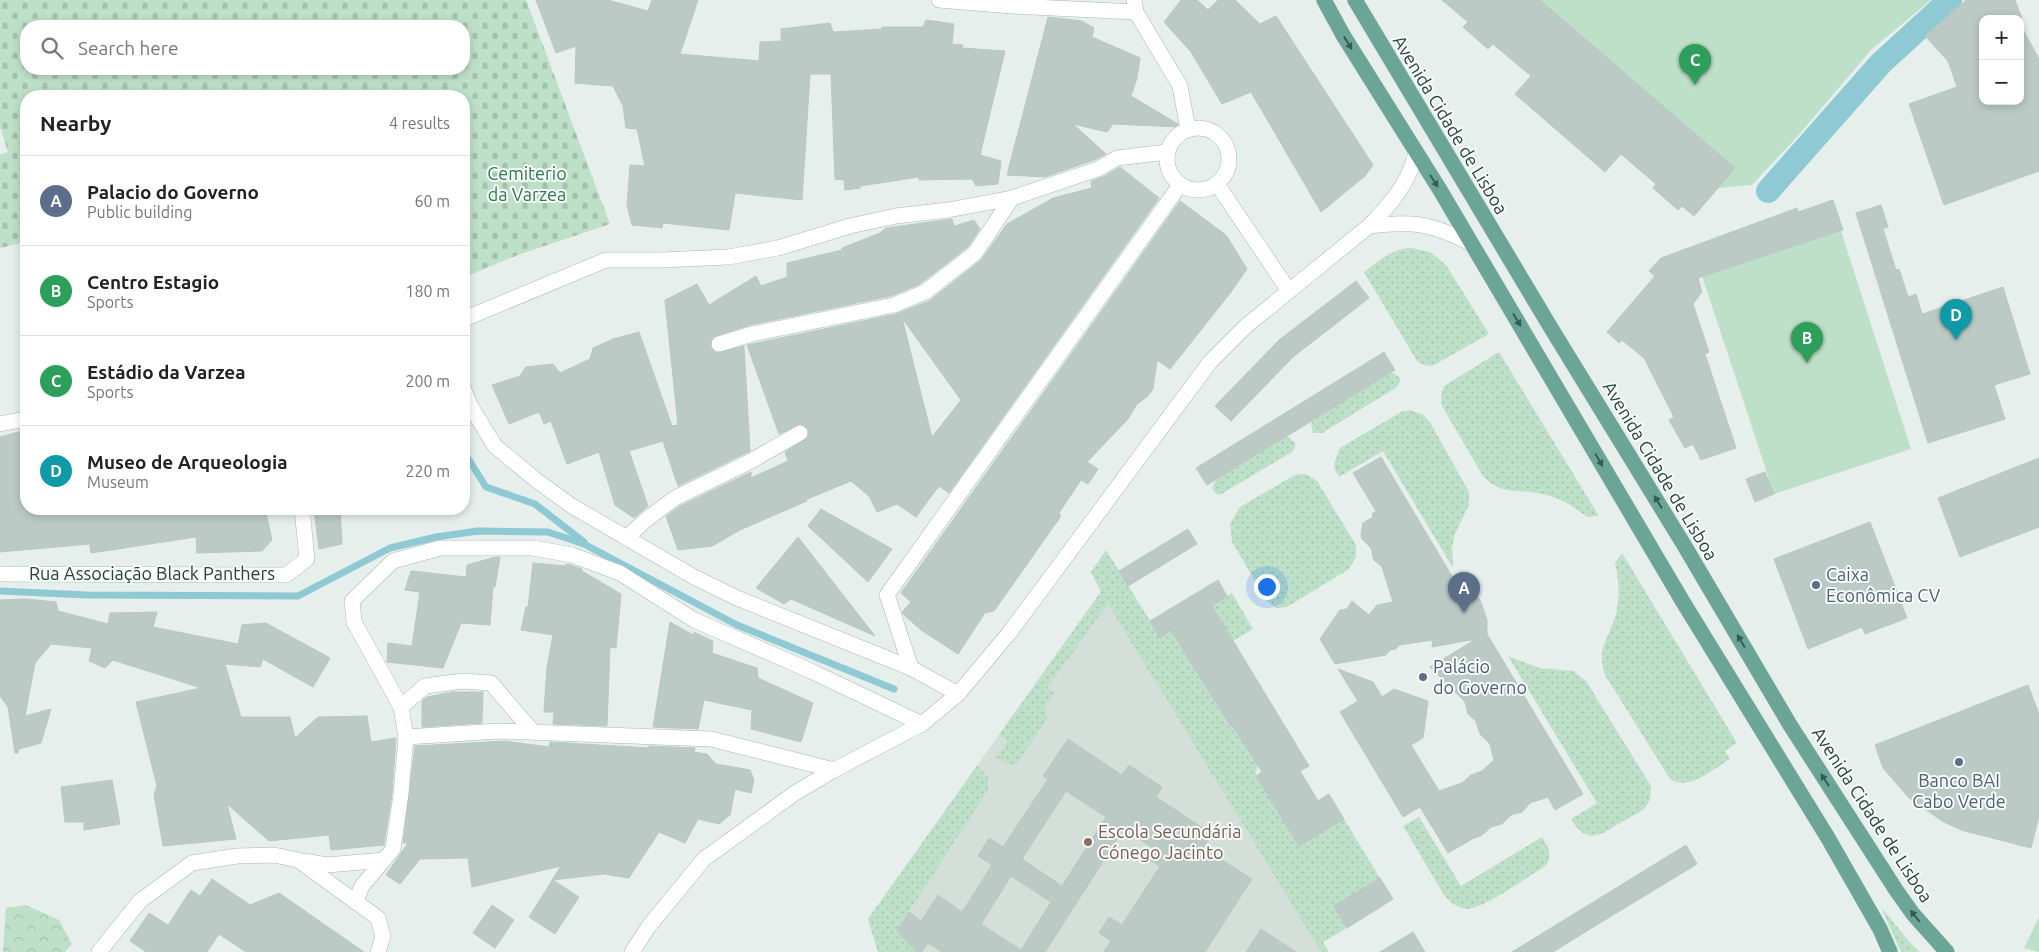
<!DOCTYPE html>
<meta charset="utf-8">
<style>
:root{--surface:#fff;--page:#f2f2f2;--text:#222;--muted:#767676;--line:#e0e0e0;--accent:#ea580c}
body{margin:0;font-family:Ubuntu,sans-serif;background:var(--page);color:var(--text)}
.controls{position:absolute;right:15px;top:15px;display:grid;overflow:hidden;border-radius:10px;box-shadow:0 2px 8px #0003}
.controls button{width:45px;height:45px;display:grid;place-items:center;padding:0;border:0;border-bottom:1px solid var(--line);background:var(--surface);color:var(--text);font:25px sans-serif}
.you{position:absolute;left:1266px;top:586px;width:18px;height:18px;margin:-12px;border:4px solid #fff;border-radius:50%;background:#1a73e8;box-shadow:0 0 0 8px #1a73e833}
.badge{display:grid;place-items:center;width:32px;height:32px;border-radius:50%;background:var(--accent);color:#fff;font-size:16px;font-weight:700}
.pin{position:absolute;translate:-50% -41px;filter:drop-shadow(0 1px 2px #0008)}
.pin::after{content:'';position:absolute;top:26px;width:18px;height:15px;background:inherit;clip-path:polygon(0 0,100% 0,50% 100%)}
.list{margin:0;padding:0;list-style:none}
h2{display:flex;justify-content:space-between;align-items:center;height:65px;margin:0;padding:0 20px;font-size:21px}
h2 small{font-size:16px;font-weight:400;color:var(--muted)}
.list li{display:grid;grid-template-columns:32px 1fr auto;gap:15px;align-items:center;box-sizing:border-box;height:90px;padding:0 20px;border-top:1px solid var(--line)}
.list b{display:block;font-size:19px;white-space:nowrap}
.list p{margin:0;font-size:16px;white-space:nowrap;color:var(--muted)}
.list em{font-size:16px;font-style:normal;color:var(--muted)}
.icon{flex:none;width:28px;height:28px;fill:none;stroke:currentColor;stroke-width:2;stroke-linecap:round;stroke-linejoin:round}
.map{position:relative;flex:none;width:2039px;height:952px;overflow:hidden}
.search{position:absolute;background:var(--surface);box-shadow:0 2px 8px #0003;left:20px;top:20px;width:450px;height:55px;display:flex;align-items:center;gap:12px;box-sizing:border-box;padding:0 18px;border-radius:20px;color:var(--muted);font-size:19px}
.panel{position:absolute;background:var(--surface);box-shadow:0 2px 8px #0003;left:20px;top:90px;width:450px;height:425px;border-radius:20px}
.map>svg:first-child{display:block}
.built{fill:#d4dfda}
.grass{fill:url(#grass-dots)}
.forest{fill:url(#forest-crowns)}
.cemetery{fill:url(#cemetery-stones);fill-rule:evenodd}
.park{fill:#bfe0c8}
.lines{fill:none;stroke-linecap:round;stroke-linejoin:round}
.stream{stroke:#8ec9d4;stroke-width:7}
.canal{stroke:#8ec9d4;stroke-width:24}
.building{fill:#bbcac4;stroke:#b8c9c2;fill-rule:evenodd}
.minor-casing{stroke:#a8b8b2;stroke-width:16}
.major-casing{stroke:#c2cac8;stroke-width:16}
.minor{stroke:#fff;stroke-width:15}
.major{stroke:#6aa596;stroke-width:15}
.oneway{fill:#365b51}
.service-dot{fill:#5c6f8a;stroke:#f7fbf9;stroke-width:2}
.education-dot{fill:#8d6e63;stroke:#f7fbf9;stroke-width:2}
.labels{text-anchor:middle;stroke-width:4;stroke-linejoin:round;paint-order:stroke}
.street-label{font-size:18px;fill:#24423a;stroke:#f7fbf9}
.park-label{font-size:18px;fill:#2d7a4b;stroke:#f7fbf9}
.service-label{font-size:18px;fill:#4e5e75;stroke:#f7fbf9;text-anchor:start}
.education-label{font-size:18px;fill:#785e54;stroke:#f7fbf9;text-anchor:start}
</style>
<div class="map">
<svg width="2039" height="952" viewBox="0 0 2039 952">
<defs>
<pattern id="grass-dots" width="8" height="8" patternUnits="userSpaceOnUse" patternTransform="scale(1.25)"><rect width="8" height="8" fill="#bfe0c8"/><path d="M2 2h.1M6 6h.1" fill="none" stroke="#a4c1ad" stroke-width="1.8" stroke-linecap="round"/></pattern>
<pattern id="forest-crowns" width="20" height="18" patternUnits="userSpaceOnUse" patternTransform="scale(1.25)"><rect width="20" height="18" fill="#bfe0c8"/><path d="M2 6a3 3 0 1 1 6 0M12 15a3 3 0 1 1 6 0" fill="none" stroke="#a4c1ad"/></pattern>
<pattern id="cemetery-stones" width="16" height="16" patternUnits="userSpaceOnUse" patternTransform="scale(1.25)"><rect width="16" height="16" fill="#bfe0c8"/><path d="M2 7V4a2 2 0 0 1 4 0v3zM10 15v-3a2 2 0 0 1 4 0v3z" fill="#a4c1ad"/></pattern>
</defs>
<rect width="100%" height="100%" fill="#e6efeb"/>
<path class="built" d="M1101,591L1321,952H878L868,919Z"/>
<g class="grass">
<path d="M1411,248L1430,252L1446,265L1489,334L1432,366L1424,365L1417,361L1364,272C1380,260 1391,249 1411,248Z"/>
<path d="M1499,352L1599,516L1587,517C1573,506 1559,497 1542,494C1517,488 1503,497 1483,476L1442,406L1441,395L1444,386Z"/>
<path d="M1394,373L1401,379L1397,387L1322,433H1313L1311,423L1314,420L1389,374Z"/>
<path d="M1409,410L1422,414L1430,422L1469,492V505L1455,534L1452,547L1453,568L1383,451L1339,477L1335,470L1334,464L1340,448L1401,412Z"/>
<path d="M1288,437L1295,443V448L1292,452L1223,493L1219,495L1215,493L1212,488L1216,480L1284,438Z"/>
<path d="M1299,474H1306L1317,481L1356,545V557L1349,569L1287,607L1277,608L1267,601L1232,542L1230,524L1240,507L1293,476Z"/>
<path d="M1106,550L1160,637L1232,593L1253,629L1233,641L1187,656L1229,726L1270,702L1245,745L1257,764L1256,776L1299,846L1344,819L1380,878L1334,906L1347,928L1323,942L1329,952H1321L1108,604L1047,688L1055,693L1044,709L1047,714V719L1018,762L1011,766L996,758L1008,741L999,735L1101,592L1091,572Z"/>
<path d="M1622,553L1737,743L1725,751L1730,759C1715,768 1688,792 1670,779L1605,675C1596,648 1609,639 1616,614C1620,597 1619,580 1615,563Z"/>
<path d="M1508,656L1539,668L1573,671L1586,681L1651,786C1651,793 1651,799 1647,805C1643,812 1632,816 1625,820C1603,833 1588,848 1571,819L1597,803Z"/>
<path d="M977,766L988,777V790L897,930L917,952H878L868,919Z"/>
<path d="M1419,817L1461,886L1542,837C1549,848 1553,856 1545,866C1529,876 1484,909 1467,909C1457,908 1450,902 1444,895L1403,826Z"/>
<path d="M1881,907L1912,945L1920,952H1901Z"/>
</g>
<path class="forest" d="M26,905L59,920L72,944L65,952H3L6,908Z"/>
<path class="cemetery" d="M0,0H526L610,224L518,255L464,277V96H26V242L0,248V155L8,152L0,127ZM26,26H464V69H26Z"/>
<g class="park">
<path d="M1451,0H1931L1872,49L1796,138L1752,185L1718,188L1697,212Z"/>
<path d="M1841,231L1911,449L1774,494L1702,276Z"/>
<path d="M2039,917V952L2024,948Z"/>
</g>
<g class="lines">
<g class="stream">
<path d="M464,452L486,487L535,504L584,542"/>
<path d="M0,591L87,595L298,596L390,548L436,537L478,531L548,532L584,544L737,625L894,689"/>
</g>
<path class="canal" d="M1768,191L1881,63L1950,0"/>
</g>
<g class="building">
<path d="M536,0H608L648,11L652,0H698L680,54L759,61L760,42L781,41V29L830,23L833,32L882,29V27H923L926,20L954,24L952,44L963,45L962,48L1005,51L980,155L1001,161L998,184L976,186L972,179L919,180V177L860,186V188L845,190L844,180L835,179L831,74H810L802,200L735,193L729,230L663,223L662,228L632,225L627,205L630,165L645,166L637,129L626,128L623,106L613,86L575,83L576,46L556,53Z"/>
<path d="M1181,0H1197L1208,10L1218,0H1235L1260,24L1276,16L1373,165L1365,176L1321,212L1251,92L1222,104L1191,52L1164,22Z"/>
<path d="M1442,0H1540L1735,168L1694,216L1682,206L1678,210L1653,188L1656,184L1621,154L1605,172L1515,94L1531,76L1493,44L1488,49L1463,27L1468,22Z"/>
<path d="M1966,0H2015L2022,19H1983V101H2020V24L2039,59V171L1944,205L1909,104L1957,87L1948,61L1925,36Z"/>
<path d="M1048,17L1082,21L1094,28L1092,37L1140,58L1137,78L1131,96L1178,124V127L1113,124L1107,132L1073,124L1106,154L1094,160L1045,177L1007,175Z"/>
<path d="M1120,167L1159,198L949,493L939,486L916,517L897,504L877,512L869,496L851,481L805,500L807,501L740,530L712,546L678,550L666,516L680,506L751,472V478L788,461L785,452L808,437V429L801,424L779,434L747,345L896,314L929,301L981,260L1007,224L1053,198L1092,188L1091,181L1103,177ZM902,318L961,400L932,437Z"/>
<path d="M1833,200L1843,230L1698,278L1702,292L1693,304L1709,352L1705,354L1736,448L1701,460L1693,444L1685,448L1669,420L1674,417L1644,358L1622,340L1619,343L1607,332L1655,276L1649,271L1661,258L1797,208L1798,212Z"/>
<path d="M1180,201L1226,235L1247,269L1231,292L1170,369L1157,360L1153,389L1148,396L1137,404L1128,419L1087,462L1098,469L1088,484L1081,480L1059,513L1061,516L994,611L985,613L958,654L921,630L903,614L902,612L911,602L901,593Z"/>
<path d="M1881,205L1888,227L1883,229L1896,270L1899,269L1908,297L1916,294L1922,314L2003,287L2030,374L1994,385L2005,419L1928,443L1856,213Z"/>
<path d="M952,219L954,226L974,220L980,229L968,247L920,284L891,296L750,325L713,337L710,346L716,353L744,346L750,451L678,486L663,441L629,451L648,506L634,518L615,505L599,452L567,464L551,421L544,424L539,412L509,424L492,385L520,376L526,367L553,364L560,373L590,359L593,348L613,339L639,332L672,426L678,425L665,300L697,284L709,305L756,276L761,286L787,277V263L842,250V248L880,233L886,228Z"/>
<path d="M1356,281L1369,298L1293,357L1231,421L1215,406L1279,340Z"/>
<path d="M1384,352L1395,370L1207,485L1196,468Z"/>
<path d="M26,430V509H265L272,540L262,551L197,553L196,537L91,553L90,544L0,552V437Z"/>
<path d="M1381,457L1453,578L1465,585L1480,600L1487,620V634L1583,794L1555,810L1548,797L1530,803L1522,812L1511,815L1502,824L1491,827L1481,836L1474,838L1448,853L1420,807L1403,817L1340,712L1358,701L1338,669L1373,682L1382,697L1394,689L1428,701L1423,738L1411,745L1439,791L1462,783L1471,775L1482,771L1494,760L1490,744L1480,734L1476,721L1468,714L1465,702L1430,667L1476,639L1432,647L1433,640L1399,645L1396,649L1390,650L1386,655L1335,664L1320,639L1340,610L1347,609L1352,601L1369,615L1377,605L1393,602L1382,567L1374,560L1371,548L1362,539L1361,534L1363,523L1373,517L1372,514L1376,511L1353,473Z"/>
<path d="M2039,458V527L1960,557L1938,498Z"/>
<path d="M1765,472L1774,494L1755,502L1746,479Z"/>
<path d="M314,509H340L342,544L319,549Z"/>
<path d="M821,509L892,549L868,582L808,526Z"/>
<path d="M1870,522L1907,618L1865,634L1862,627L1808,649L1774,559Z"/>
<path d="M1188,529L1197,544L1128,586L1119,571Z"/>
<path d="M798,537L875,636L791,599L784,604L756,588Z"/>
<path d="M495,557H500L495,587L493,586L490,625L461,623L443,668L387,662L388,643L412,646L420,592L405,590L411,571L466,577L467,565Z"/>
<path d="M533,563L566,566V564L571,565L582,569V571L621,594L616,648L610,647L607,726L553,724L554,712H544L547,667L553,635L521,630L526,607H528Z"/>
<path d="M1218,580L1227,596L1212,606L1309,766L1300,771L1318,801L1329,794L1344,819L1299,846L1256,776L1262,772L1232,725L1230,726L1171,630L1160,638L1150,621Z"/>
<path d="M26,599L56,602L58,611L108,624L110,613L157,612L153,627L238,644L242,625L266,623L330,658L313,687L263,659L260,667L225,664L241,717H290L295,738L318,717L367,716L371,742L396,738L392,793L384,845L331,850L329,835L269,841L227,804L236,839L163,846L154,794L157,786L136,702L201,688L113,660L105,668L89,661L92,648L51,644L35,663L25,716L51,709L41,743L19,749L18,753H15L8,707L0,696V600Z"/>
<path d="M670,622L693,635L694,632L713,641L712,653L757,668L758,678L813,703L801,742L751,729L752,710L704,700L698,729L653,727Z"/>
<path d="M2028,685L2039,714V816L2031,848L1961,830L1942,821L1909,798L1883,768L1875,745Z"/>
<path d="M452,692H483L482,723L422,727V701L427,697Z"/>
<path d="M1068,739L1122,775L1129,765L1162,787L1156,797L1212,834L1203,848L1252,879L1205,952H1104L1111,941L1099,933L1109,917L1122,925L1160,866L1150,860L1157,851L1124,829L1045,952H942L928,943L922,952H917L897,931L909,912L921,921L938,895L962,912L992,865L978,856L989,838L1003,847L1048,779L1043,776ZM1066,791L1106,817L1062,886L1022,859ZM1011,876L1051,902L1021,950L981,924Z"/>
<path d="M505,741L549,747L550,742L649,748V746L695,748L694,752L707,754L716,764L750,770L754,780L751,793L735,789L730,815L719,824L698,819L685,843L659,832L629,878L604,874L553,880L579,897L555,934L529,917L561,866L472,887L468,858L420,859L400,884L386,875L408,843H403L415,746Z"/>
<path d="M112,780L120,824L84,830V822H65L61,787Z"/>
<path d="M1686,845L1697,864L1595,926L1553,952H1512Z"/>
<path d="M1380,878L1393,899L1347,928L1334,906Z"/>
<path d="M212,879L250,905L279,893L364,952H246L219,934L207,952H146L130,941L149,913L168,925L191,890L200,896Z"/>
<path d="M492,905L514,920L495,948L473,933Z"/>
<path d="M1261,929L1296,952H1246Z"/>
<path d="M1413,932L1425,952H1380Z"/>
</g>
<g class="lines">
<defs>
<g id="minor">
<path d="M939,0L1012,6L1136,12"/>
<path d="M1134,0L1136,12L1180,86L1188,129"/>
<circle cx="1198" cy="159" r="31"/>
<path d="M1217,184L1289,291"/>
<path d="M1369,226C1414,221 1430,223 1470,243"/>
<path d="M464,319L606,260H663L728,257L778,248L850,226L896,216L948,210L1012,198L1098,169L1117,158L1167,152"/>
<path d="M719,344L752,334L894,305L925,292L975,253L1012,198"/>
<path d="M464,390L471,407L495,446L536,480L572,506L694,577L737,598L911,668L958,694L1010,632L1210,362L1246,326L1369,226C1390,205 1410,182 1416,152"/>
<path d="M0,424L26,419"/>
<path d="M626,538L647,519L675,498L751,461L800,433"/>
<path d="M0,574L286,575L307,559L302,509"/>
<path d="M911,668L887,595L1180,185"/>
<path d="M401,707L354,622L352,601L393,561L440,548H533L572,555L620,573L694,620L811,671L922,724"/>
<path d="M533,732L491,683L463,681L425,686L401,707L406,737L499,731L711,739L834,770"/>
<path d="M304,861L327,865L384,860"/>
<path d="M355,902L362,886L393,849L401,794L406,737"/>
<path d="M99,952L140,901L192,863L237,856L274,855L298,860L378,918L383,937L378,952"/>
<path d="M632,952L649,926L704,859L795,793L834,770L922,724L958,694"/>
</g>
<g id="major">
<path d="M1324,0L1343,35L1440,190L1683,602L1828,838L1880,929L1890,952"/>
<path d="M1355,0L1551,328L1684,545L1790,725L1896,890L1913,914L1947,952"/>
</g>
</defs>
<use href="#minor" class="minor-casing"/>
<use href="#major" class="major-casing"/>
<use href="#minor" class="minor"/>
<use href="#major" class="major"/>
</g>
<defs><path id="oneway-solid" d="M-6-.8H1V-3.2L6.5 0L1 3.2V.8H-6Z" transform="scale(1.25)"/></defs>
<g class="oneway">
<use href="#oneway-solid" transform="translate(1348 43) rotate(58)"/>
<use href="#oneway-solid" transform="translate(1434 181) rotate(57)"/>
<use href="#oneway-solid" transform="translate(1517 320) rotate(59)"/>
<use href="#oneway-solid" transform="translate(1599 460) rotate(60)"/>
<use href="#oneway-solid" transform="translate(1658 502) rotate(-122)"/>
<use href="#oneway-solid" transform="translate(1741 641) rotate(-121)"/>
<use href="#oneway-solid" transform="translate(1825 780) rotate(-123)"/>
<use href="#oneway-solid" transform="translate(1915 916) rotate(-129)"/>
</g>
<g class="service-dot">
<circle cx="1816" cy="585" r="5"/>
<circle cx="1423" cy="677" r="5"/>
<circle cx="1959" cy="762" r="5"/>
</g>
<circle class="education-dot" cx="1088" cy="842" r="5"/>
<g class="labels">
<g class="street-label">
<text transform="translate(1450 125) rotate(59)" y="6">Avenida Cidade de Lisboa</text>
<text transform="translate(1660 471) rotate(59)" y="6">Avenida Cidade de Lisboa</text>
<text x="152" y="580">Rua Associação Black Panthers</text>
<text transform="translate(1872 815) rotate(57)" y="6">Avenida Cidade de Lisboa</text>
</g>
<g class="park-label">
<text x="527" y="180">Cemiterio<tspan x="527" dy="21">da Varzea</tspan></text>
</g>
<g class="service-label">
<text x="1826" y="581">Caixa<tspan x="1826" dy="21">Econômica CV</tspan></text>
<text x="1433" y="673">Palácio<tspan x="1433" dy="21">do Governo</tspan></text>
<text x="1959" y="787" text-anchor="middle">Banco BAI<tspan x="1959" dy="21">Cabo Verde</tspan></text>
</g>
<g class="education-label">
<text x="1098" y="838">Escola Secundária<tspan x="1098" dy="21">Cónego Jacinto</tspan></text>
</g>
</g>
</svg>
<div class="controls">
<button>+</button>
<button>−</button>
</div>
<div class="you"></div>
<div class="pin badge" style="left:1464px;top:613px;background:#5c6f8a">A</div>
<div class="pin badge" style="left:1807px;top:363px;background:#2e9e5b">B</div>
<div class="pin badge" style="left:1695px;top:85px;background:#2e9e5b">C</div>
<div class="pin badge" style="left:1956px;top:340px;background:#0f9aa8">D</div>
<div class="search"><svg class="icon" aria-label="search" viewBox="0 0 24 24"><circle cx="10" cy="10" r="6"/><path d="M15 15l6 6"/></svg>Search here</div>
<section class="panel">
<h2>Nearby<small>4 results</small></h2>
<ul class="list">
<li><span class="badge" style="background:#5c6f8a">A</span><div><b>Palacio do Governo</b><p>Public building</p></div><em>60 m</em></li>
<li><span class="badge" style="background:#2e9e5b">B</span><div><b>Centro Estagio</b><p>Sports</p></div><em>180 m</em></li>
<li><span class="badge" style="background:#2e9e5b">C</span><div><b>Estádio da Varzea</b><p>Sports</p></div><em>200 m</em></li>
<li><span class="badge" style="background:#0f9aa8">D</span><div><b>Museo de Arqueologia</b><p>Museum</p></div><em>220 m</em></li>
</ul>
</section>
</div>
